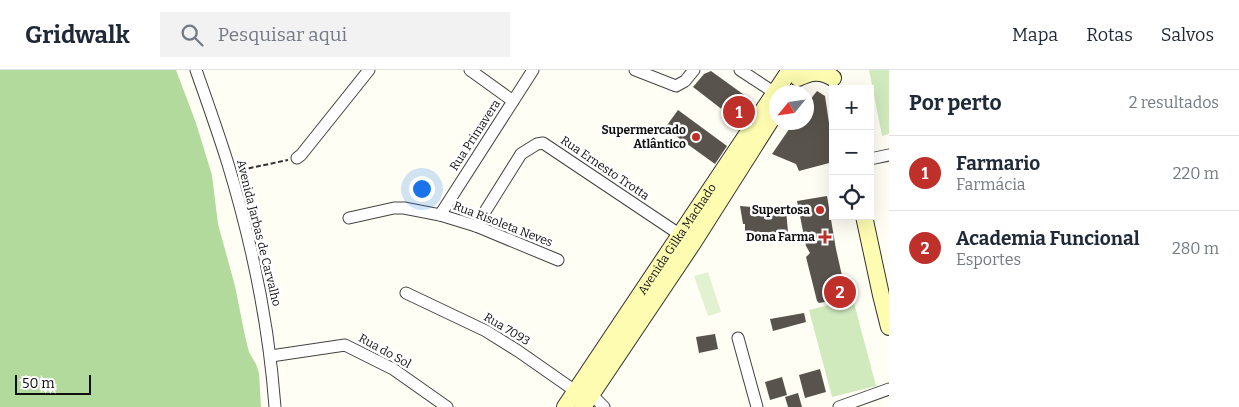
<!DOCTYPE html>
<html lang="pt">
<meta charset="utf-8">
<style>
:root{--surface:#fff;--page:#f2f2f3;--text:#1f2937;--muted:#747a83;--line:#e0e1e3;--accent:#bf302a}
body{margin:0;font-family:Bitter,serif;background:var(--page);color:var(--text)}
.controls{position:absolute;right:15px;top:15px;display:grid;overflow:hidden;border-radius:0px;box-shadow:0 5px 20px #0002}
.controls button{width:45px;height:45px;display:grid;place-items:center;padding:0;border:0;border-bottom:1px solid var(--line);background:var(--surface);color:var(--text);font:25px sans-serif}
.compass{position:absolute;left:769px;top:15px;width:45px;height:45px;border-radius:50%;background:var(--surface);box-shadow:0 5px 20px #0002;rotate:241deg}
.scale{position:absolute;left:15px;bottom:12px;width:76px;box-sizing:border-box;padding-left:5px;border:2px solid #101010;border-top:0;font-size:14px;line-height:18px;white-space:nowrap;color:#101010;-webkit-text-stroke:4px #fff;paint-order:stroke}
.you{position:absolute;left:421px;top:118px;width:18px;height:18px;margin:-12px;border:4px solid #fff;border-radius:50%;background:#1a73e8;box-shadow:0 0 0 8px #1a73e833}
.badge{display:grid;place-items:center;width:32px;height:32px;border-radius:50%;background:var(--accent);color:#fff;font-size:16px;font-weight:700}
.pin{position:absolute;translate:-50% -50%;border:2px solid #fff;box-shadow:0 1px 5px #0006}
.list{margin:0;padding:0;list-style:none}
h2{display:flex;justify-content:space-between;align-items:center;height:65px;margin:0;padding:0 20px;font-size:21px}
h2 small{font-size:16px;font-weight:400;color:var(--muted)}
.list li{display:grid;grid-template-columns:32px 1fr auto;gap:15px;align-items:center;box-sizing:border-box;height:75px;padding:0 20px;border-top:1px solid var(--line)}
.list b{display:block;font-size:19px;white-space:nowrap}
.list p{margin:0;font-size:16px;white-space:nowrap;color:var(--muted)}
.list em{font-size:16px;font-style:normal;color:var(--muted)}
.icon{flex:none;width:28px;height:28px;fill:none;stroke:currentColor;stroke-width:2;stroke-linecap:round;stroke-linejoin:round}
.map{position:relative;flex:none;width:889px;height:337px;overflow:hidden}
header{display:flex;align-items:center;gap:30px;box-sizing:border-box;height:70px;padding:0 25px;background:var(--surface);border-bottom:1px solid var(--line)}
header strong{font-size:24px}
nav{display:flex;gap:28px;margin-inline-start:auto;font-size:18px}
.search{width:350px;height:45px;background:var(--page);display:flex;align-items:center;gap:12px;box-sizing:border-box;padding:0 18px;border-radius:0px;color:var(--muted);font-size:19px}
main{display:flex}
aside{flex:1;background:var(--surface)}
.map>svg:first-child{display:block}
.green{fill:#d0e9bd}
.forest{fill:#b3da9d}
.pitch{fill:#e2f1cf}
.building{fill:#59534d}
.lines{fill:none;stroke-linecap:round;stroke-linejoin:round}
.street-casing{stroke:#434343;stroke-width:13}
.secondary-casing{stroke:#323232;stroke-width:18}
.path{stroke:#323232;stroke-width:2;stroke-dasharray:5 2.5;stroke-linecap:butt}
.street{stroke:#fff;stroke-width:11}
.secondary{stroke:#fdfcb1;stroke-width:16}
.poi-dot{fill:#bf302a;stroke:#fff;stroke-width:2}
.labels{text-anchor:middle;stroke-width:5;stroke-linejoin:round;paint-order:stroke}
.poi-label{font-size:12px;font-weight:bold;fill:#101010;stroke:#fff;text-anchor:end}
.street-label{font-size:12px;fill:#101010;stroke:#fff}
</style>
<header>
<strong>Gridwalk</strong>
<div class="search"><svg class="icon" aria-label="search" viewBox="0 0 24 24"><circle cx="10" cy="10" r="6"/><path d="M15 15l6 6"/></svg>Pesquisar aqui</div>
<nav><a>Mapa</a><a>Rotas</a><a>Salvos</a></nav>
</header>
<main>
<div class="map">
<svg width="889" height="337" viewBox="0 0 889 337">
<rect width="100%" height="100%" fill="#fffef4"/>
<g class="green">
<path d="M869,0H889V64L882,66Z"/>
<path d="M853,229L876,316L832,327L809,240Z"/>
</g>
<path class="forest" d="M0,0H176L196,53L212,105L218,154L235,216L245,266L249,282L256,294L259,303L261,337H0Z"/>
<path class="pitch" d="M708,202L721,242L708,246L694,206Z"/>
<g class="building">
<path d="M711,1L747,27L749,35L737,51L693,17L704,4Z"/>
<path d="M817,21L825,26L833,80V92L799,101L796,94L772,84L794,52H806V35Z"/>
<path d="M678,40L727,76L715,94L665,58Z"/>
<path d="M827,126L836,179L847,228L819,233L817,231L806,187L810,183L806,176L797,131Z"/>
<path d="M740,136L786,140L788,162L749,172L747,161H745V154H743Z"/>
<path d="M804,243L806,252L773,261L770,249Z"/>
<path d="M715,264L718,279L699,283L696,267Z"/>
<path d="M820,299L826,322L805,328L799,305Z"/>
<path d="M782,307L787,325L770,330L765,312Z"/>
<path d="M798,323L802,337H788L785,327Z"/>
</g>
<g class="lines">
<defs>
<g id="street">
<path d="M196,0C207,31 218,62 228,94C252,173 269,255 275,337"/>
<path d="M470,0L513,31"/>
<path d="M635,0L676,16L685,11L694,0"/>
<path d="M740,0L775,23"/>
<path d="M297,88L301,85L369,0"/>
<path d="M870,89L889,85"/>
<path d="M440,145L533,0"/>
<path d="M349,148L394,138H404L440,145L476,156L558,190"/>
<path d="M476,156L521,84L537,74L543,73L685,168"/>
<path d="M406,223L486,261L518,281L581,325"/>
<path d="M738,268L757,337"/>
<path d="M271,286L345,275L393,299L447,337"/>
<path d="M591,324L604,337"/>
<path d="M839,337L889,319"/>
</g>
<g id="secondary">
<path d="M798,8C811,2 820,0 833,8"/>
<path d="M864,146L881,225L889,257"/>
<path id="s1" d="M565,337L790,0"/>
<path d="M583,337L693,173L776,42"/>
</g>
</defs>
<use href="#street" class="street-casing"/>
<use href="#secondary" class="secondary-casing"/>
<path class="path" d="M242,102L250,98L288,90"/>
<use href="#street" class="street"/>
<use href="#secondary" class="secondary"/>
</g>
<g class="poi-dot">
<circle cx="696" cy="67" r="5"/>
<circle cx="820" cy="140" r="5"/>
<path d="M822.5 159.5h5v5h5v5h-5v5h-5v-5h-5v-5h5z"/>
</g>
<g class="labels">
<g class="poi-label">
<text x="686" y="64">Supermercado<tspan x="686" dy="14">Atlântico</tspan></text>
<text x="810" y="144">Supertosa</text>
<text x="815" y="171">Dona Farma</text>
</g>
<g class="street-label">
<text transform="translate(475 65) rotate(-57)" y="4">Rua Primavera</text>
<text transform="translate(605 98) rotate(34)" y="4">Rua Ernesto Trotta</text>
<text transform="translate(503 154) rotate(21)" y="4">Rua Risoleta Neves</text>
<text transform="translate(259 163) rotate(76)" y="4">Avenida Jarbas de Carvalho</text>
<text dy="4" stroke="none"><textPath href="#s1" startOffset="202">Avenida Gilka Machado</textPath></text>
<text transform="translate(507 259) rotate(31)" y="4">Rua 7093</text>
<text transform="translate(385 281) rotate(29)" y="4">Rua do Sol</text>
</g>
</g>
</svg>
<div class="controls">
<button>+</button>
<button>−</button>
<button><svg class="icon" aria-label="locate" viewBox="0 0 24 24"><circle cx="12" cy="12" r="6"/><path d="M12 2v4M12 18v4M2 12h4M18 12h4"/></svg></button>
</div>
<svg class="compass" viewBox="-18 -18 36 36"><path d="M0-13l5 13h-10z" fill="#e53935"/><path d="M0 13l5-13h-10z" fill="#747a83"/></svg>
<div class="scale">50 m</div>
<div class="you"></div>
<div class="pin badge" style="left:739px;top:42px">1</div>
<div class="pin badge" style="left:840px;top:222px">2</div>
</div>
<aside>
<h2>Por perto<small>2 resultados</small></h2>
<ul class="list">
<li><span class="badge">1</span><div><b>Farmario</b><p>Farmácia</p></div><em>220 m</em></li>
<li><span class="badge">2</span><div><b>Academia Funcional</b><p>Esportes</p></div><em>280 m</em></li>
</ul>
</aside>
</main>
